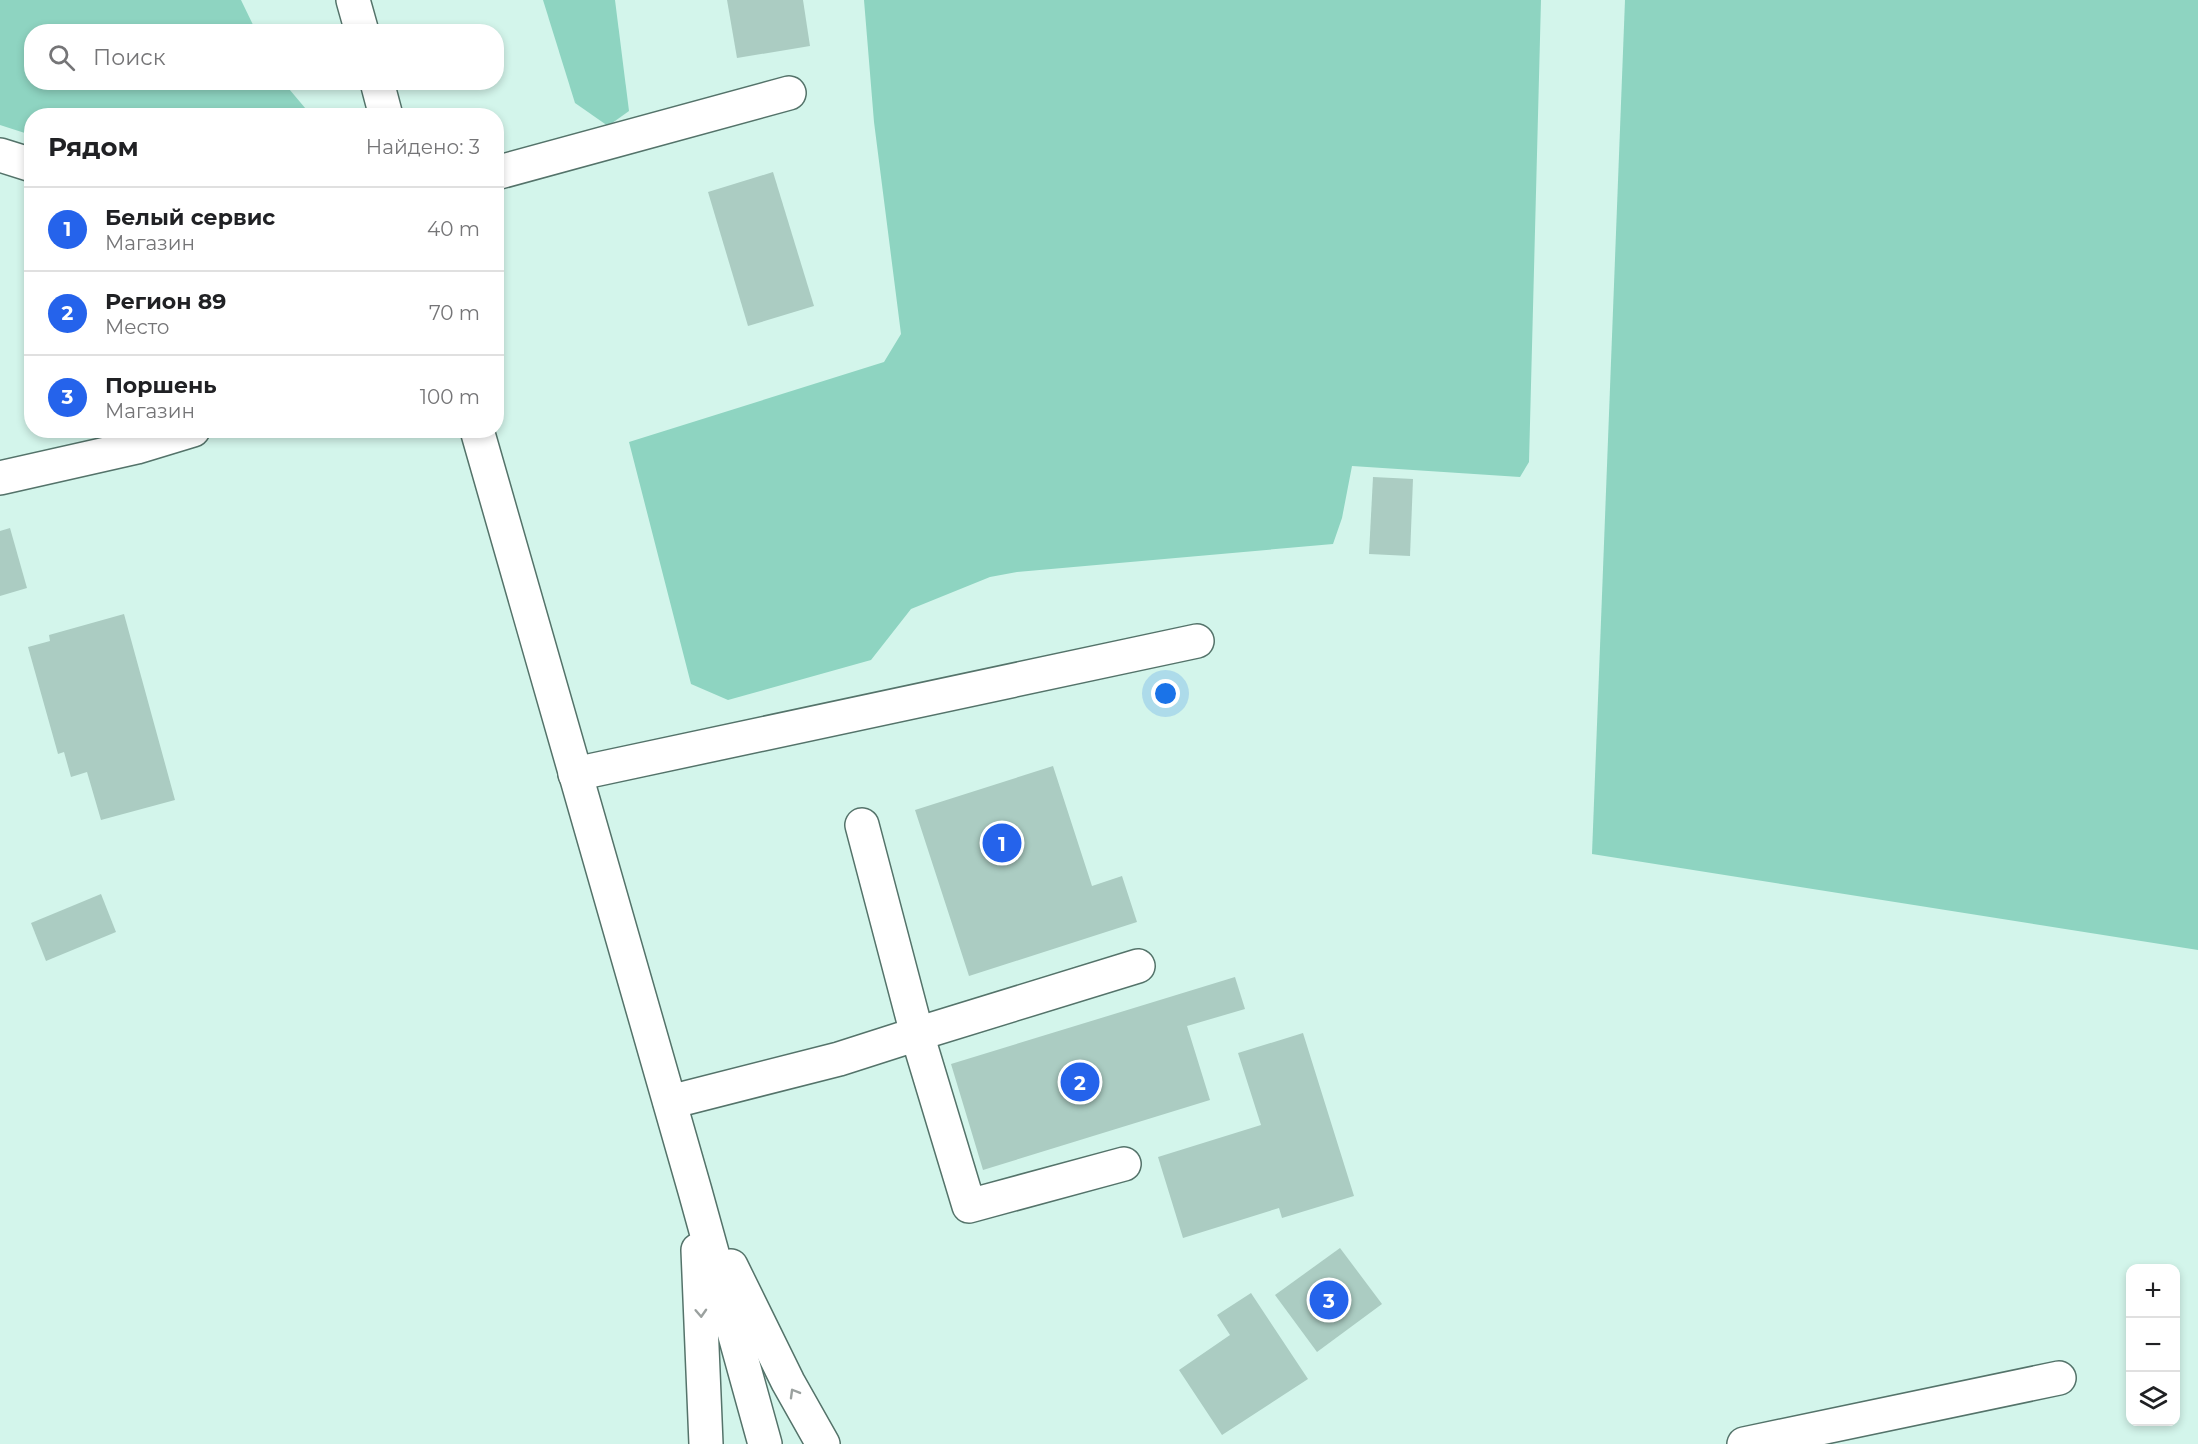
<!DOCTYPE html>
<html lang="ru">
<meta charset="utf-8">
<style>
:root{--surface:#fff;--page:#f2f2f2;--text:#202124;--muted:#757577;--line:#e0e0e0;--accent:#2563eb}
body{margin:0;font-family:Montserrat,sans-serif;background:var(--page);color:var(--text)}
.controls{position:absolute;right:18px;bottom:18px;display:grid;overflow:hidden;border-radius:12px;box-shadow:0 3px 9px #0003}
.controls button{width:54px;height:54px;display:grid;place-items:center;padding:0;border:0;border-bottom:2px solid var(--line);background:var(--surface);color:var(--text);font:30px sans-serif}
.you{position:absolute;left:1166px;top:694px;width:21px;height:21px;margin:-15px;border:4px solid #fff;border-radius:50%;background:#1a73e8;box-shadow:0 0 0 9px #1a73e833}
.badge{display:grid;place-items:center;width:39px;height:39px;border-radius:50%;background:var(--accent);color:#fff;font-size:20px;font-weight:700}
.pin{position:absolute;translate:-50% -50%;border:3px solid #fff;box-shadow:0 2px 6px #0006}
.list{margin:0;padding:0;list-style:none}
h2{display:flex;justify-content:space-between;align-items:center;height:78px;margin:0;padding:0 24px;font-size:26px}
h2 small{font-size:20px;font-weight:400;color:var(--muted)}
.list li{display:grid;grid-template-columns:39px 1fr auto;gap:18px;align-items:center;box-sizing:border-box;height:84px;padding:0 24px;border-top:2px solid var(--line)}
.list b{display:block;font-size:22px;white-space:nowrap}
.list p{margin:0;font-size:20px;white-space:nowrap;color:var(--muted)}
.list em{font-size:20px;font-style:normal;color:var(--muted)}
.icon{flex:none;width:33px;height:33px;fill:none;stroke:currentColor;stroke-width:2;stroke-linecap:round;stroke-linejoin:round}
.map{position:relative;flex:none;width:2198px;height:1444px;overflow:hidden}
.search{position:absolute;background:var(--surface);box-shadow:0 3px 9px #0003;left:24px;top:24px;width:480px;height:66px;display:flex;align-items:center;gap:15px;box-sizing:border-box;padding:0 21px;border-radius:24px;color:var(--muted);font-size:22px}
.panel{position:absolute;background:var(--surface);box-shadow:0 3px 9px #0003;left:24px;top:108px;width:480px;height:330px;border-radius:24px}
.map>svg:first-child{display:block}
.green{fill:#8ed4c1}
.building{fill:#abccc2}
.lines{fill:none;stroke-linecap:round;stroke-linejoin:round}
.minor-casing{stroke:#54736a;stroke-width:36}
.major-casing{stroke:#54736a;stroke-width:36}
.minor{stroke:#fff;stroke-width:33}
.major{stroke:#fff;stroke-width:33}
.oneway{stroke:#9ba19f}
</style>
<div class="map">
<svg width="2198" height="1444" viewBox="0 0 2198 1444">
<rect width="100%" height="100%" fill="#d3f5eb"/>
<g class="green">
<path d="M0,0H241L256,31L32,32V82L284,83L311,115L32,116L31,135L0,125Z"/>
<path d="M543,0H615L629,111L608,126L575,103Z"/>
<path d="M864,0H1541L1529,462L1520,477L1352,466L1342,518L1333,544L1017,572L990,577L911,609L871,660L728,700L691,684L629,442L884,362L901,334L874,122Z"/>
<path d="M1625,0H2198V950L1592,854Z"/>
</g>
<g class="building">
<path d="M727,0H803L810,46L737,58Z"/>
<path d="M773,172L814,306L748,326L708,192Z"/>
<path d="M1373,477L1413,479L1410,556L1369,554Z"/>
<path d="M10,528L27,588L0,596V531Z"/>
<path d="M124,614L175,800L101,820L87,772L71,777L64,752L58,754L28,647L50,641L49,635Z"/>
<path d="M1053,766L1092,886L1122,876L1137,922L969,976L915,810Z"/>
<path d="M101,894L116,932L46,961L31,923Z"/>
<path d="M1235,977L1245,1009L1187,1026L1210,1100L983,1170L951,1064Z"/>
<path d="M1303,1033L1354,1196L1282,1218L1279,1208L1183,1238L1158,1157L1261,1125L1238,1053Z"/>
<path d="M1340,1248L1382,1304L1317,1352L1275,1295Z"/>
<path d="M1251,1293L1308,1379L1222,1435L1179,1370L1230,1335L1217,1315Z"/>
</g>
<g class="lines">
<defs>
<g id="minor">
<path d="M0,155L32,165"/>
<path d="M496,173L789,93"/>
<path d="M0,478L137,447L193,430"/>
<path d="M575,774L1197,641"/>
<path d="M670,1102L839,1059L917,1034L862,825"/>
<path d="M1124,1164L969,1206L917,1034L1138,966"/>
<path d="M1744,1444L2059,1378"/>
</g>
<g id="major">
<path d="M353,0L362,32"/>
<path d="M377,82L386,116"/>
<path d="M477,430L695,1191L765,1444"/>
<path d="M698,1250L706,1444"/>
<path d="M731,1266L788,1382L823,1444"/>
</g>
</defs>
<use href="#minor" class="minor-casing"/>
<use href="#major" class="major-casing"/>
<use href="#minor" class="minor"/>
<use href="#major" class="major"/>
</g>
<defs><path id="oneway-chevron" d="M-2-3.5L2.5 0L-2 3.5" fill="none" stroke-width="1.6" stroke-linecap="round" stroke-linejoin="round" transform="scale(1.5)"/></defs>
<g class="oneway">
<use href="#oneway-chevron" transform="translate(701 1313) rotate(87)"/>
<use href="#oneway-chevron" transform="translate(794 1393) rotate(-120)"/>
</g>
</svg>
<div class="controls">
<button>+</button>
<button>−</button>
<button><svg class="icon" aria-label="layers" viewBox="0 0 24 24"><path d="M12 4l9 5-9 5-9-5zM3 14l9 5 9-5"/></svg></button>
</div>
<div class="you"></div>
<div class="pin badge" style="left:1002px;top:843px">1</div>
<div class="pin badge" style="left:1080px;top:1082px">2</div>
<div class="pin badge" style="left:1329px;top:1300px">3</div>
<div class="search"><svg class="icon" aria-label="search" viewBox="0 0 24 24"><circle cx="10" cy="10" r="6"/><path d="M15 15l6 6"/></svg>Поиск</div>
<section class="panel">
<h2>Рядом<small>Найдено: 3</small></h2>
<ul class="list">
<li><span class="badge">1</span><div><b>Белый сервис</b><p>Магазин</p></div><em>40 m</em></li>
<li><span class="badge">2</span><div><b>Регион 89</b><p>Место</p></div><em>70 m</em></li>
<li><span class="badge">3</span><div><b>Поршень</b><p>Магазин</p></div><em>100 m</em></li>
</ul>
</section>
</div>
